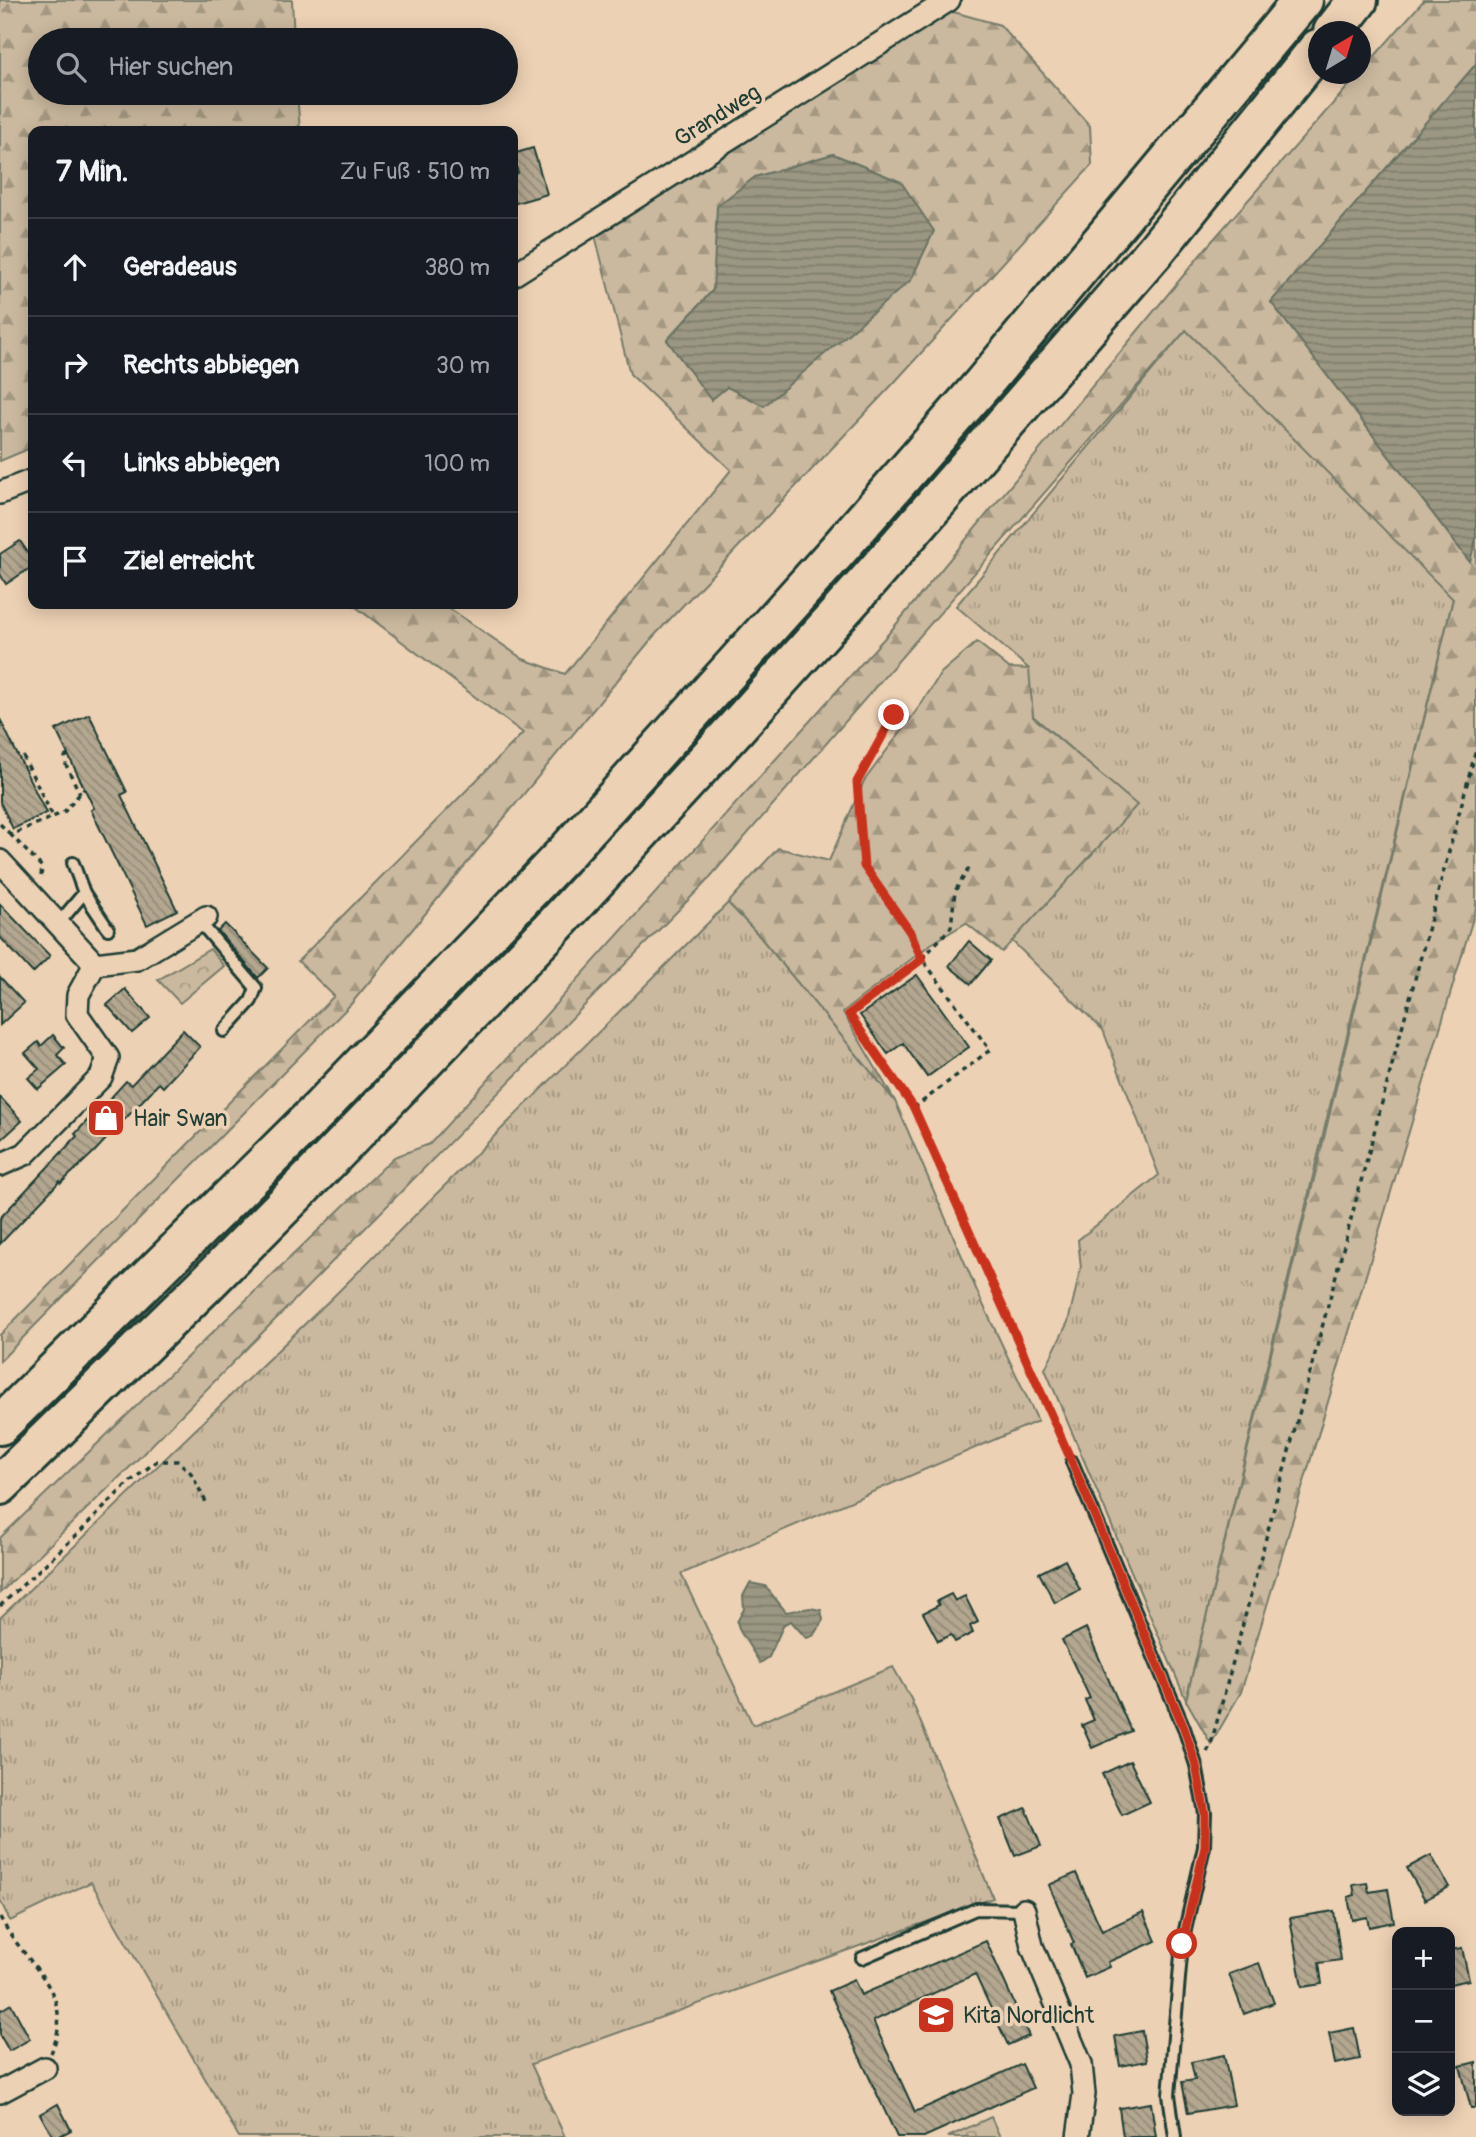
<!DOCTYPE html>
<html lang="de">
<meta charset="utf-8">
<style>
:root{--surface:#171b24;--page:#242831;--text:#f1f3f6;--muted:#9ea1a6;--line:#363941}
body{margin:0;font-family:Pangolin,sans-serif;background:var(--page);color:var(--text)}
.controls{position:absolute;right:21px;bottom:21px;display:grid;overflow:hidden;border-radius:14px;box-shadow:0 4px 18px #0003}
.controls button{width:63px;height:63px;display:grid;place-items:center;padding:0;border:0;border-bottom:2px solid var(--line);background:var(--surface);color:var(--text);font:35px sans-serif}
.compass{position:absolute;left:1308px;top:21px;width:63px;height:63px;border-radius:50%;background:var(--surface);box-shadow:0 4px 18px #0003;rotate:38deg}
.stop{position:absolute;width:21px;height:21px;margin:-16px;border:5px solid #c8321e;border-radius:50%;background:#fff}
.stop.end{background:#c8321e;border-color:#fff;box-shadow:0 2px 7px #0008}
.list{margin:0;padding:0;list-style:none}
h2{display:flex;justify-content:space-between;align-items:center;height:91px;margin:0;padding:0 28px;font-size:30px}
h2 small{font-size:23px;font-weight:400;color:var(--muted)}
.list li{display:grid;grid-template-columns:46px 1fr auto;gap:21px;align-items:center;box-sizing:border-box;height:98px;padding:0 28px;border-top:2px solid var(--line)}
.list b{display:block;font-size:26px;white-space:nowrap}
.list em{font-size:23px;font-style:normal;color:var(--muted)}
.icon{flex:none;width:38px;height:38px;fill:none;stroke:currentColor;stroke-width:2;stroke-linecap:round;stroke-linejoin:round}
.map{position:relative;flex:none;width:1476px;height:2137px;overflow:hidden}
.search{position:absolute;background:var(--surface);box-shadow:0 4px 18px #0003;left:28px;top:28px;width:490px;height:77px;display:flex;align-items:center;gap:18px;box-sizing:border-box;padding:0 24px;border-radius:38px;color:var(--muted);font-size:26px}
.panel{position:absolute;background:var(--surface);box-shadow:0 4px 18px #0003;left:28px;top:126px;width:490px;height:483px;border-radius:14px}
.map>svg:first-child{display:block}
.grass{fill:url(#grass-tufts);stroke:#757b6a;stroke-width:2}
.forest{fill:url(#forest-firs);stroke:#757b6a;stroke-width:2;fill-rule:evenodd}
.park{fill:url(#park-crowns);stroke:#757b6a;stroke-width:2}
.water{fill:url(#water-rules);stroke:#697363;stroke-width:2}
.building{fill:url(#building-back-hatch);stroke:#1f3d34;stroke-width:2}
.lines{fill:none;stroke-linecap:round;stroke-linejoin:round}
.lane-casing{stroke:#1f3d34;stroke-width:16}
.street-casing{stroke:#1f3d34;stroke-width:26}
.highway-casing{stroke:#1f3d34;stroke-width:44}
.path{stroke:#1f3d34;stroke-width:3.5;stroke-dasharray:5 5;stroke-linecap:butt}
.lane{stroke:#edd1b4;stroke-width:10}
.street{stroke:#edd1b4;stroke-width:21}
.highway{stroke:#edd1b4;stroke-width:38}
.route{stroke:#c8321e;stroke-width:9}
.labels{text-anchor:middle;stroke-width:7;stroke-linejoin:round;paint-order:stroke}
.street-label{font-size:23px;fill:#1f3d34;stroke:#edd1b4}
.poi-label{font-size:23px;fill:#1f3d34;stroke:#edd1b4;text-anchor:start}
</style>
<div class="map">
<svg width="1476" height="2137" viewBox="0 0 1476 2137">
<defs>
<pattern id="grass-tufts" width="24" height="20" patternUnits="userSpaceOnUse" patternTransform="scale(1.75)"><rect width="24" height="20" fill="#cbb99f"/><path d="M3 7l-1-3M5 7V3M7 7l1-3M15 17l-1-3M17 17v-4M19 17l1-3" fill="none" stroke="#a49882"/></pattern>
<pattern id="forest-firs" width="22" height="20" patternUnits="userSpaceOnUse" patternTransform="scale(1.75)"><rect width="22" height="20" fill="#cbb99f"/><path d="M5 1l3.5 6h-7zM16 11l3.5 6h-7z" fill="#a49882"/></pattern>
<pattern id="park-crowns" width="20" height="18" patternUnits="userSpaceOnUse" patternTransform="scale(1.75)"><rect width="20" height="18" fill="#cbb99f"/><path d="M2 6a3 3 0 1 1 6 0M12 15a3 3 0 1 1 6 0" fill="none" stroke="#a49882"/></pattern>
<pattern id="water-rules" width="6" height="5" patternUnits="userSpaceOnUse" patternTransform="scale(1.75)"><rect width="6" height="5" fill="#9b9782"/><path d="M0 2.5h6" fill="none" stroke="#7e7c6b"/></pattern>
<pattern id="building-back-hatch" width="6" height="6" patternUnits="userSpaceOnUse" patternTransform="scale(1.75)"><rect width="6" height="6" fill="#b4a790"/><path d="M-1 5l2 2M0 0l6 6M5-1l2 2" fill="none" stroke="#928976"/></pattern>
</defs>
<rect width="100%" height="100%" fill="#edd1b4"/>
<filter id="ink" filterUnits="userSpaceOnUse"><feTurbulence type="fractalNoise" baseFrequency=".0143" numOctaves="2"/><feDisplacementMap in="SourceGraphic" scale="14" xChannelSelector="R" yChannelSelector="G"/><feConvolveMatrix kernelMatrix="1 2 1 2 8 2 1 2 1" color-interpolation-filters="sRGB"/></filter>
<g filter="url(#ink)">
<g class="grass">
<path d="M1186,330L1453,598L1186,1700L1045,1369L1068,1322L1081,1268L1078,1240L1159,1175L1103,1030L1012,941L1136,805L1033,716L1028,668L956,606Z"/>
<path d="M728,903L756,932L895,1101L980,1298L1038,1421L681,1574L753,1725L893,1667L911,1699L993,1898L531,2064L565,2137H239L91,1882L10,1921L0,1900V1618L337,1293Z"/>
</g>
<g class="forest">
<path d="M0,0H292L294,40H40V93H297L300,131H33V447L0,461Z"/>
<path d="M1424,0H1476V64L1271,302L1469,561L1476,538V908L1241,1692L1211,1744L1186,1700L1316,1171L1453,599L1186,330L704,884L134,1463L0,1593V1538L394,1157L430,1144L889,633L1206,248Z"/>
<path d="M950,11L1000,25L1090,126L1092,165L892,385L653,637L351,1004L0,1361V1335L334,996L298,961L523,733L352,604H443L523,659L565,674L731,470L630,374L595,235ZM833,154L901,182L727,387L711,399L667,340L713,290L755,177Z"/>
<path d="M977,642L1009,668L1029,669L1033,717L1137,805L1002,952L966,923L931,944L843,1012L895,1101L756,932L728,903L778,848L829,861L864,781L922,703L941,673Z"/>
</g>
<g class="park">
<path d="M210,949L224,966L180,1003L158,980Z"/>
<path d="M991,2117L1000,2137H948Z"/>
</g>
<g class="water">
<path d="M1476,64V538L1470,562L1271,302Z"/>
<path d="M833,154L901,182L934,231L911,280L764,406L727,387L711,400L667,340L713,290L717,206L755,177Z"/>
<path d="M750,1583L765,1586L786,1612L810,1608L821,1610L823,1620L813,1636L806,1638L791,1621L784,1624L769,1657L760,1663L740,1631L737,1622L744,1609L743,1596Z"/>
</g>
<g class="building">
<path d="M533,148L547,194L513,204V175L518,173L513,154Z"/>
<path d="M20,541L33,560V566L6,584L0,574V554Z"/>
<path d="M89,714L127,792L121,795L177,910L147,925L91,810L94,808L56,730Z"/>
<path d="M0,719L46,813L13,829L0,802Z"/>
<path d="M0,904L50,956L33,973L0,937Z"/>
<path d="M225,924L268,968L258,978L218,931Z"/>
<path d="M969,941L991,960L971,984L949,966Z"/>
<path d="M917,975L969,1047L927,1077L903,1043L888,1054L860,1015Z"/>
<path d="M0,977L24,1003L0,1025Z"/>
<path d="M125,989L150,1018L132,1033L107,1005Z"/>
<path d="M183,1030L200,1047L163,1087L159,1083L94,1152L61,1183L60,1181L0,1244V1218L77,1136L75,1134L94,1113L95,1115L126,1081L131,1085Z"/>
<path d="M53,1035L64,1048L57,1055L66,1065L38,1089L28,1078L39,1069L25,1053L38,1042L41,1046Z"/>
<path d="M0,1097L22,1121L0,1141Z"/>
<path d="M1065,1560L1080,1590L1055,1603L1039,1573Z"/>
<path d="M951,1594L955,1601L965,1596L978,1622L970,1626L973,1633L955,1642L951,1635L938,1641L923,1613L939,1605L937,1601Z"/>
<path d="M1086,1628L1131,1731L1092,1748L1082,1725L1094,1720L1085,1700L1090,1698L1062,1640Z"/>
<path d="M1130,1761L1150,1802L1122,1815L1102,1774Z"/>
<path d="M1026,1808L1041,1846L1015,1856L1000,1819Z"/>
<path d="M1431,1855L1449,1887L1425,1900L1407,1868Z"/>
<path d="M1076,1873L1102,1931L1143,1912L1156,1941L1108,1962L1110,1967L1085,1978L1071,1944L1074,1943L1049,1885Z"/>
<path d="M1367,1883L1369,1892L1388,1889L1394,1922L1369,1927L1367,1917L1352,1920L1348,1897L1355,1895L1353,1885Z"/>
<path d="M1334,1911L1341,1960L1319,1963L1322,1984L1302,1987L1290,1918Z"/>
<path d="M986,1941L1029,2036L1008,2045L975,1974L873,2021L915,2112L1022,2064L1033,2088L924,2137H897L829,1991L854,1980L861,1995Z"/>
<path d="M1462,1948L1469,1980L1450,1984V1950Z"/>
<path d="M1259,1963L1274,2003L1244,2014L1229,1974Z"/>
<path d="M11,2004L30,2039L9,2051L0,2035V2011Z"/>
<path d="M1354,2028L1360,2059L1335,2064L1329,2033Z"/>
<path d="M1142,2031L1147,2061L1120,2066L1115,2036Z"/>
<path d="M1224,2055L1234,2105L1188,2113L1182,2082L1195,2080L1191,2062Z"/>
<path d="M1476,2062V2108H1471L1460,2066Z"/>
<path d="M1151,2103L1156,2137H1123L1119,2108Z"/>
<path d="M58,2104L71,2130L58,2137H53L40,2114Z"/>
</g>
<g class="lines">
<defs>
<g id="lane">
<path d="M84,893L108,929"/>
<path d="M199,921L256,988L251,1001L224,1031"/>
<path d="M58,924L84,893L73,863"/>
<path d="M1072,1462L1184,1728L1196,1765L1205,1813L1204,1847L1182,1943L1169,2095L1175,2137"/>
<path d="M862,1958L976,1909L1024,1910"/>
</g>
<g id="street">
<path d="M513,275L949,0"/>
<path d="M0,493L33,480"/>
<path d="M0,861L95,964L137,959L206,917"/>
<path d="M0,1165L25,1154L101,1077L108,1058L77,1014L78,995L95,964"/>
<path d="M1024,1910L1032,1946L1081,2064L1084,2094L1078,2137"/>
<path d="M0,2092L45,2068"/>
</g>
<g id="highway">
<path d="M1333,32L1358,0"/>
<path d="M0,1425L320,1109L569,849L837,551L982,385L1303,0"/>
<path d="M0,1485L203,1287L330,1159L555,925L735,729L868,581L1155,251L1318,49"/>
</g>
</defs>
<use href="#lane" class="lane-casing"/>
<use href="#street" class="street-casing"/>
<use href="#highway" class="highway-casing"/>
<g class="path">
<path d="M894,715L857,781L864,866L910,932L922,959L849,1014L914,1108L1067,1450"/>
<path d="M68,755L65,757L66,765L80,794"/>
<path d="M23,756L53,817"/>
<path d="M0,824L11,835"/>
<path d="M41,876L42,867L11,835L64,812L84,789"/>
<path d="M914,1108L990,1050L922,959L951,927L955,891L971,865"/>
<path d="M0,1606L82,1530L127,1484L157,1461H178L191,1473L208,1506"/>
<path d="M1207,1752L1211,1744L1476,750"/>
<path d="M0,1917C25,1966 78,1992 51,2053"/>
</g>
<use href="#lane" class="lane"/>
<use href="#street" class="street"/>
<use href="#highway" class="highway"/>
</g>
</g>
<g class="lines" filter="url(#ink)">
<path class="route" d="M894,715L857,782L864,866L910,932L922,959L849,1014L914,1108L1072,1462L1184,1728L1196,1765L1205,1814V1847L1182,1944"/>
</g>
<defs>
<symbol id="shop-square" viewBox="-11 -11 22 22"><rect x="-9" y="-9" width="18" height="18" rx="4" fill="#c8321e" stroke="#edd1b4"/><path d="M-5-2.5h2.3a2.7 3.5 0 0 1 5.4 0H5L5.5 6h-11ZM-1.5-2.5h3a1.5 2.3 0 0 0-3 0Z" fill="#fff"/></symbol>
<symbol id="school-square" viewBox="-11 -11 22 22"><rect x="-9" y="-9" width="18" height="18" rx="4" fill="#c8321e" stroke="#edd1b4"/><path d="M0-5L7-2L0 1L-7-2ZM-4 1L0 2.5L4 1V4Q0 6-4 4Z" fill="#fff"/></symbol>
</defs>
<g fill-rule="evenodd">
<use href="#shop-square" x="84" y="1096" width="44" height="44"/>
<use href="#school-square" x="914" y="1993" width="44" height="44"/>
</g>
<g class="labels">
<g class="street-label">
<text transform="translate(717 115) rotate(-32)" y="8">Grandweg</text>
</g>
<g class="poi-label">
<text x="133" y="1126">Hair Swan</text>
<text x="963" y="2023">Kita Nordlicht</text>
</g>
</g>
</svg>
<div class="controls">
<button>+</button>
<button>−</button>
<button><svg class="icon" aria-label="layers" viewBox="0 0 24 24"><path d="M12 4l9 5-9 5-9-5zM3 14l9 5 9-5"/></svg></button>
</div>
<svg class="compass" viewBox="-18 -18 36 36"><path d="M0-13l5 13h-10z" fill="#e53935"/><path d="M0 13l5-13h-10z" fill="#9ea1a6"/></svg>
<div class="stop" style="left:1182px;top:1944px"></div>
<div class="stop end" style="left:894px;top:715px"></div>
<div class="search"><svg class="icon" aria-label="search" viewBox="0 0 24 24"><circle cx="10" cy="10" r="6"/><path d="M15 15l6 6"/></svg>Hier suchen</div>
<section class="panel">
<h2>7 Min.<small>Zu Fuß · 510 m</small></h2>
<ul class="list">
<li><svg class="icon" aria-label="ahead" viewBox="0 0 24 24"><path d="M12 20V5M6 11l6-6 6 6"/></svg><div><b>Geradeaus</b></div><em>380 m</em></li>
<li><svg class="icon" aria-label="right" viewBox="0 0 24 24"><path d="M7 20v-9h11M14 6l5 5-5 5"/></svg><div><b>Rechts abbiegen</b></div><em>30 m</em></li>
<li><svg class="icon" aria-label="left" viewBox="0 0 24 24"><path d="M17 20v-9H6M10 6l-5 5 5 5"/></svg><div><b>Links abbiegen</b></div><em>100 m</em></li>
<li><svg class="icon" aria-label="arrive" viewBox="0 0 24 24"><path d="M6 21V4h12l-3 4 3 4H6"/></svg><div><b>Ziel erreicht</b></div></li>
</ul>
</section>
</div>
